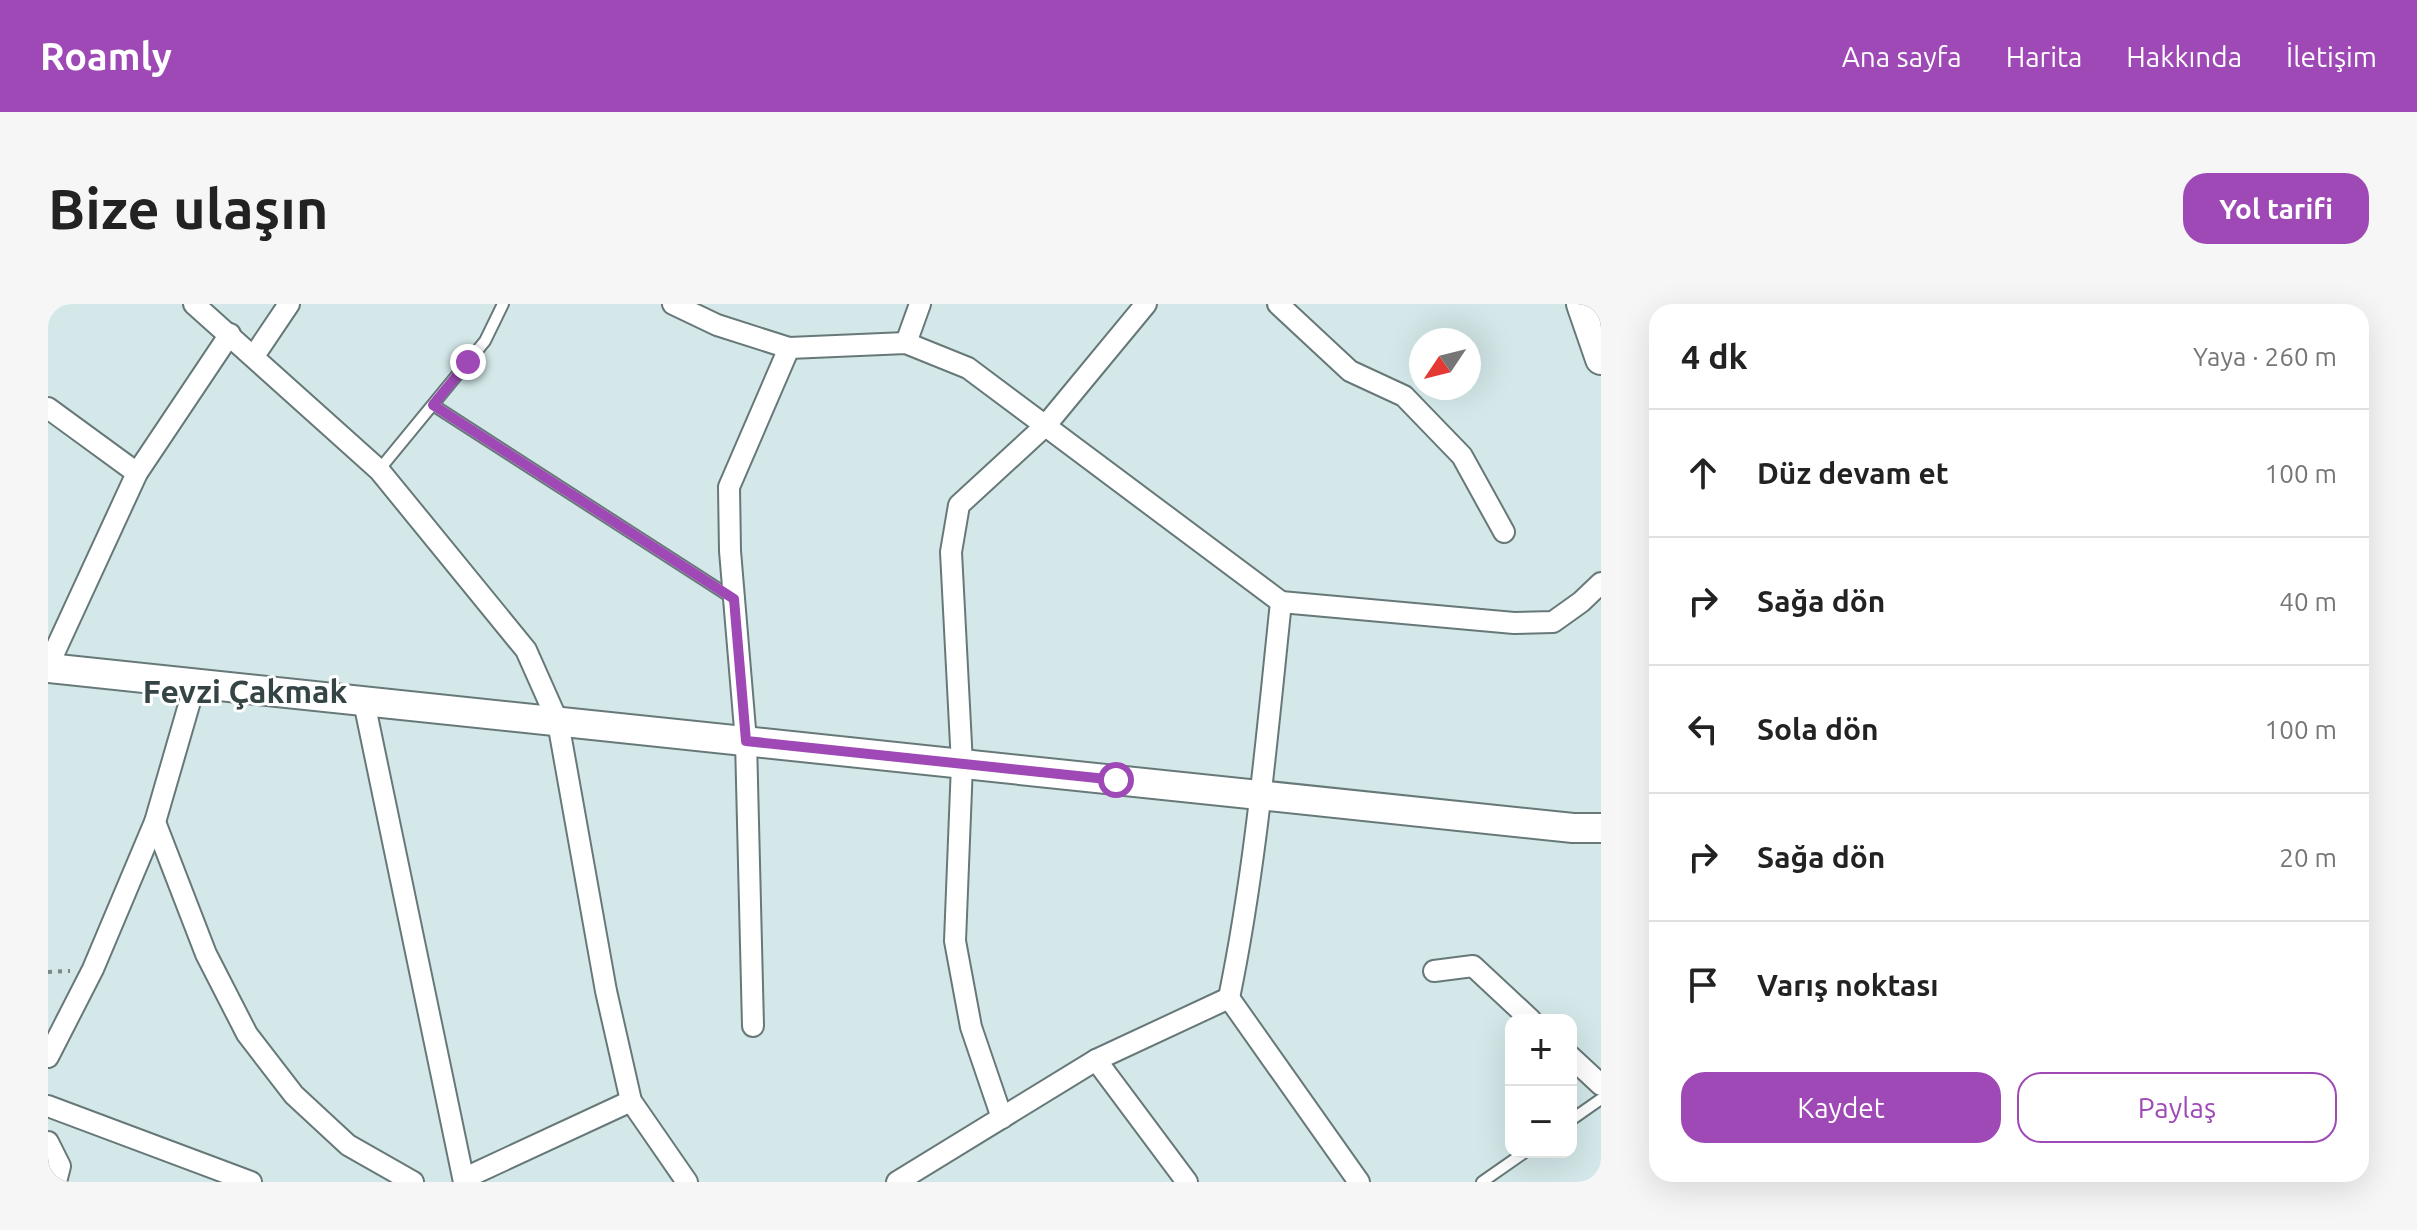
<!DOCTYPE html>
<html lang="tr">
<meta charset="utf-8">
<style>
:root{--surface:#fff;--page:#f6f6f6;--text:#222;--muted:#767676;--line:#e0e0e0;--accent:#9f49b6}
body{margin:0;font-family:Ubuntu,sans-serif;background:var(--page);color:var(--text)}
.controls{position:absolute;right:24px;bottom:24px;display:grid;overflow:hidden;border-radius:16px;box-shadow:0 8px 32px #0002}
.controls button{width:72px;height:72px;display:grid;place-items:center;padding:0;border:0;border-bottom:2px solid var(--line);background:var(--surface);color:var(--text);font:40px sans-serif}
.compass{position:absolute;left:1361px;top:24px;width:72px;height:72px;border-radius:50%;background:var(--surface);box-shadow:0 8px 32px #0002;rotate:235deg}
.stop{position:absolute;width:24px;height:24px;margin:-18px;border:6px solid #9f49b6;border-radius:50%;background:#fff}
.stop.end{background:#9f49b6;border-color:#fff;box-shadow:0 2px 8px #0008}
.list{margin:0;padding:0;list-style:none}
h2{display:flex;justify-content:space-between;align-items:center;height:104px;margin:0;padding:0 32px;font-size:34px}
h2 small{font-size:26px;font-weight:400;color:var(--muted)}
.list li{display:grid;grid-template-columns:52px 1fr auto;gap:24px;align-items:center;box-sizing:border-box;height:128px;padding:0 32px;border-top:2px solid var(--line)}
.list b{display:block;font-size:30px;white-space:nowrap}
.list em{font-size:26px;font-style:normal;color:var(--muted)}
.actions{display:flex;gap:16px;padding:24px 32px}
.actions a{flex:1;padding:18px 0;border:2px solid var(--accent);border-radius:24px;text-align:center;font-size:28px;color:var(--accent)}
.actions .main{background:var(--accent);color:#fff}
.icon{flex:none;width:44px;height:44px;fill:none;stroke:currentColor;stroke-width:2;stroke-linecap:round;stroke-linejoin:round}
.map{position:relative;flex:none;width:1553px;height:878px;overflow:hidden;border-radius:24px}
header{display:flex;align-items:center;gap:48px;box-sizing:border-box;height:112px;padding:0 40px;background:var(--accent);color:#fff}
header strong{font-size:38px}
nav{display:flex;gap:44px;margin-inline-start:auto;font-size:28px}
.intro{display:flex;align-items:center;justify-content:space-between;box-sizing:border-box;height:192px;padding:0 48px}
h1{margin:0;font-size:56px}
.button{padding:20px 36px;border-radius:24px;background:var(--accent);color:#fff;font-size:28px;font-weight:700}
main{display:flex;gap:48px;padding:0 48px}
aside{flex:1;background:var(--surface);border-radius:24px;box-shadow:0 8px 32px #0002}
.map>svg:first-child{display:block}
.lines{fill:none;stroke-linecap:round;stroke-linejoin:round}
.lane-casing{stroke:#677879;stroke-width:14}
.street-casing{stroke:#677879;stroke-width:24}
.secondary-casing{stroke:#677879;stroke-width:32}
.primary-casing{stroke:#677879;stroke-width:34}
.path{stroke:#7b8888;stroke-width:4;stroke-dasharray:4 6;stroke-linecap:butt}
.lane{stroke:#fff;stroke-width:10}
.street{stroke:#fff;stroke-width:20}
.secondary{stroke:#fff;stroke-width:28}
.primary{stroke:#fff;stroke-width:30}
.route{stroke:#9f49b6;stroke-width:10}
.labels{text-anchor:middle;stroke-width:6;stroke-linejoin:round;paint-order:stroke}
.district-label{font-size:32px;font-weight:bold;fill:#354546;stroke:#fff}
</style>
<header>
<strong>Roamly</strong>
<nav><a>Ana sayfa</a><a>Harita</a><a>Hakkında</a><a>İletişim</a></nav>
</header>
<div class="intro"><h1>Bize ulaşın</h1><a class="button">Yol tarifi</a></div>
<main>
<div class="map">
<svg width="1553" height="878" viewBox="0 0 1553 878">
<rect width="100%" height="100%" fill="#d4e8e9"/>
<g class="lines">
<defs>
<g id="lane">
<path d="M385,101L686,295"/>
<path d="M331,166L437,37L455,0"/>
<path d="M1523,816L1553,795"/>
<path d="M1434,878L1477,848"/>
</g>
<g id="street">
<path d="M146,0L331,166L478,346L510,418L558,687L583,797L639,878"/>
<path d="M625,0L669,21L741,44L858,39L920,64L1233,298C1219,430 1208,563 1181,694L1048,756L849,878"/>
<path d="M1230,0L1302,67L1356,92L1414,152L1456,228"/>
<path d="M858,39L872,0"/>
<path d="M206,52L241,0"/>
<path d="M0,104L89,169"/>
<path d="M1233,298L1466,319L1505,318L1533,298L1553,279"/>
<path d="M0,362L89,169L182,30"/>
<path d="M316,398L416,878"/>
<path d="M107,518L158,650L199,730L246,791L300,841L365,878"/>
<path d="M1386,667L1425,662L1483,716"/>
<path d="M1181,694L1311,878"/>
<path d="M705,722L698,437L682,247L681,183L741,44"/>
<path d="M0,753L45,665L107,518L147,380"/>
<path d="M1523,753L1553,781"/>
<path d="M1048,756L1139,878"/>
<path d="M0,802L203,878"/>
<path d="M954,814L923,723L907,637L914,460L903,248L911,201L998,121L1098,0"/>
<path d="M0,838L12,862L8,878"/>
<path d="M417,874L583,797"/>
</g>
<path id="secondary" d="M0,364L1525,524H1553"/>
<path id="primary" d="M1534,0L1553,55"/>
</defs>
<use href="#lane" class="lane-casing"/>
<use href="#street" class="street-casing"/>
<use href="#secondary" class="secondary-casing"/>
<use href="#primary" class="primary-casing"/>
<path class="path" d="M0,668L22,667"/>
<use href="#lane" class="lane"/>
<use href="#street" class="street"/>
<use href="#secondary" class="secondary"/>
<use href="#primary" class="primary"/>
</g>
<g class="lines">
<path class="route" d="M420,58L385,101L686,295L698,437L1068,476"/>
</g>
<g class="labels">
<g class="district-label">
<text x="197" y="399">Fevzi Çakmak</text>
</g>
</g>
</svg>
<div class="controls">
<button>+</button>
<button>−</button>
</div>
<svg class="compass" viewBox="-18 -18 36 36"><path d="M0-13l5 13h-10z" fill="#e53935"/><path d="M0 13l5-13h-10z" fill="#767676"/></svg>
<div class="stop" style="left:1068px;top:476px"></div>
<div class="stop end" style="left:420px;top:58px"></div>
</div>
<aside>
<h2>4 dk<small>Yaya · 260 m</small></h2>
<ul class="list">
<li><svg class="icon" aria-label="ahead" viewBox="0 0 24 24"><path d="M12 20V5M6 11l6-6 6 6"/></svg><div><b>Düz devam et</b></div><em>100 m</em></li>
<li><svg class="icon" aria-label="right" viewBox="0 0 24 24"><path d="M7 20v-9h11M14 6l5 5-5 5"/></svg><div><b>Sağa dön</b></div><em>40 m</em></li>
<li><svg class="icon" aria-label="left" viewBox="0 0 24 24"><path d="M17 20v-9H6M10 6l-5 5 5 5"/></svg><div><b>Sola dön</b></div><em>100 m</em></li>
<li><svg class="icon" aria-label="right" viewBox="0 0 24 24"><path d="M7 20v-9h11M14 6l5 5-5 5"/></svg><div><b>Sağa dön</b></div><em>20 m</em></li>
<li><svg class="icon" aria-label="arrive" viewBox="0 0 24 24"><path d="M6 21V4h12l-3 4 3 4H6"/></svg><div><b>Varış noktası</b></div></li>
</ul>
<div class="actions"><a class="main">Kaydet</a><a>Paylaş</a></div>
</aside>
</main>
